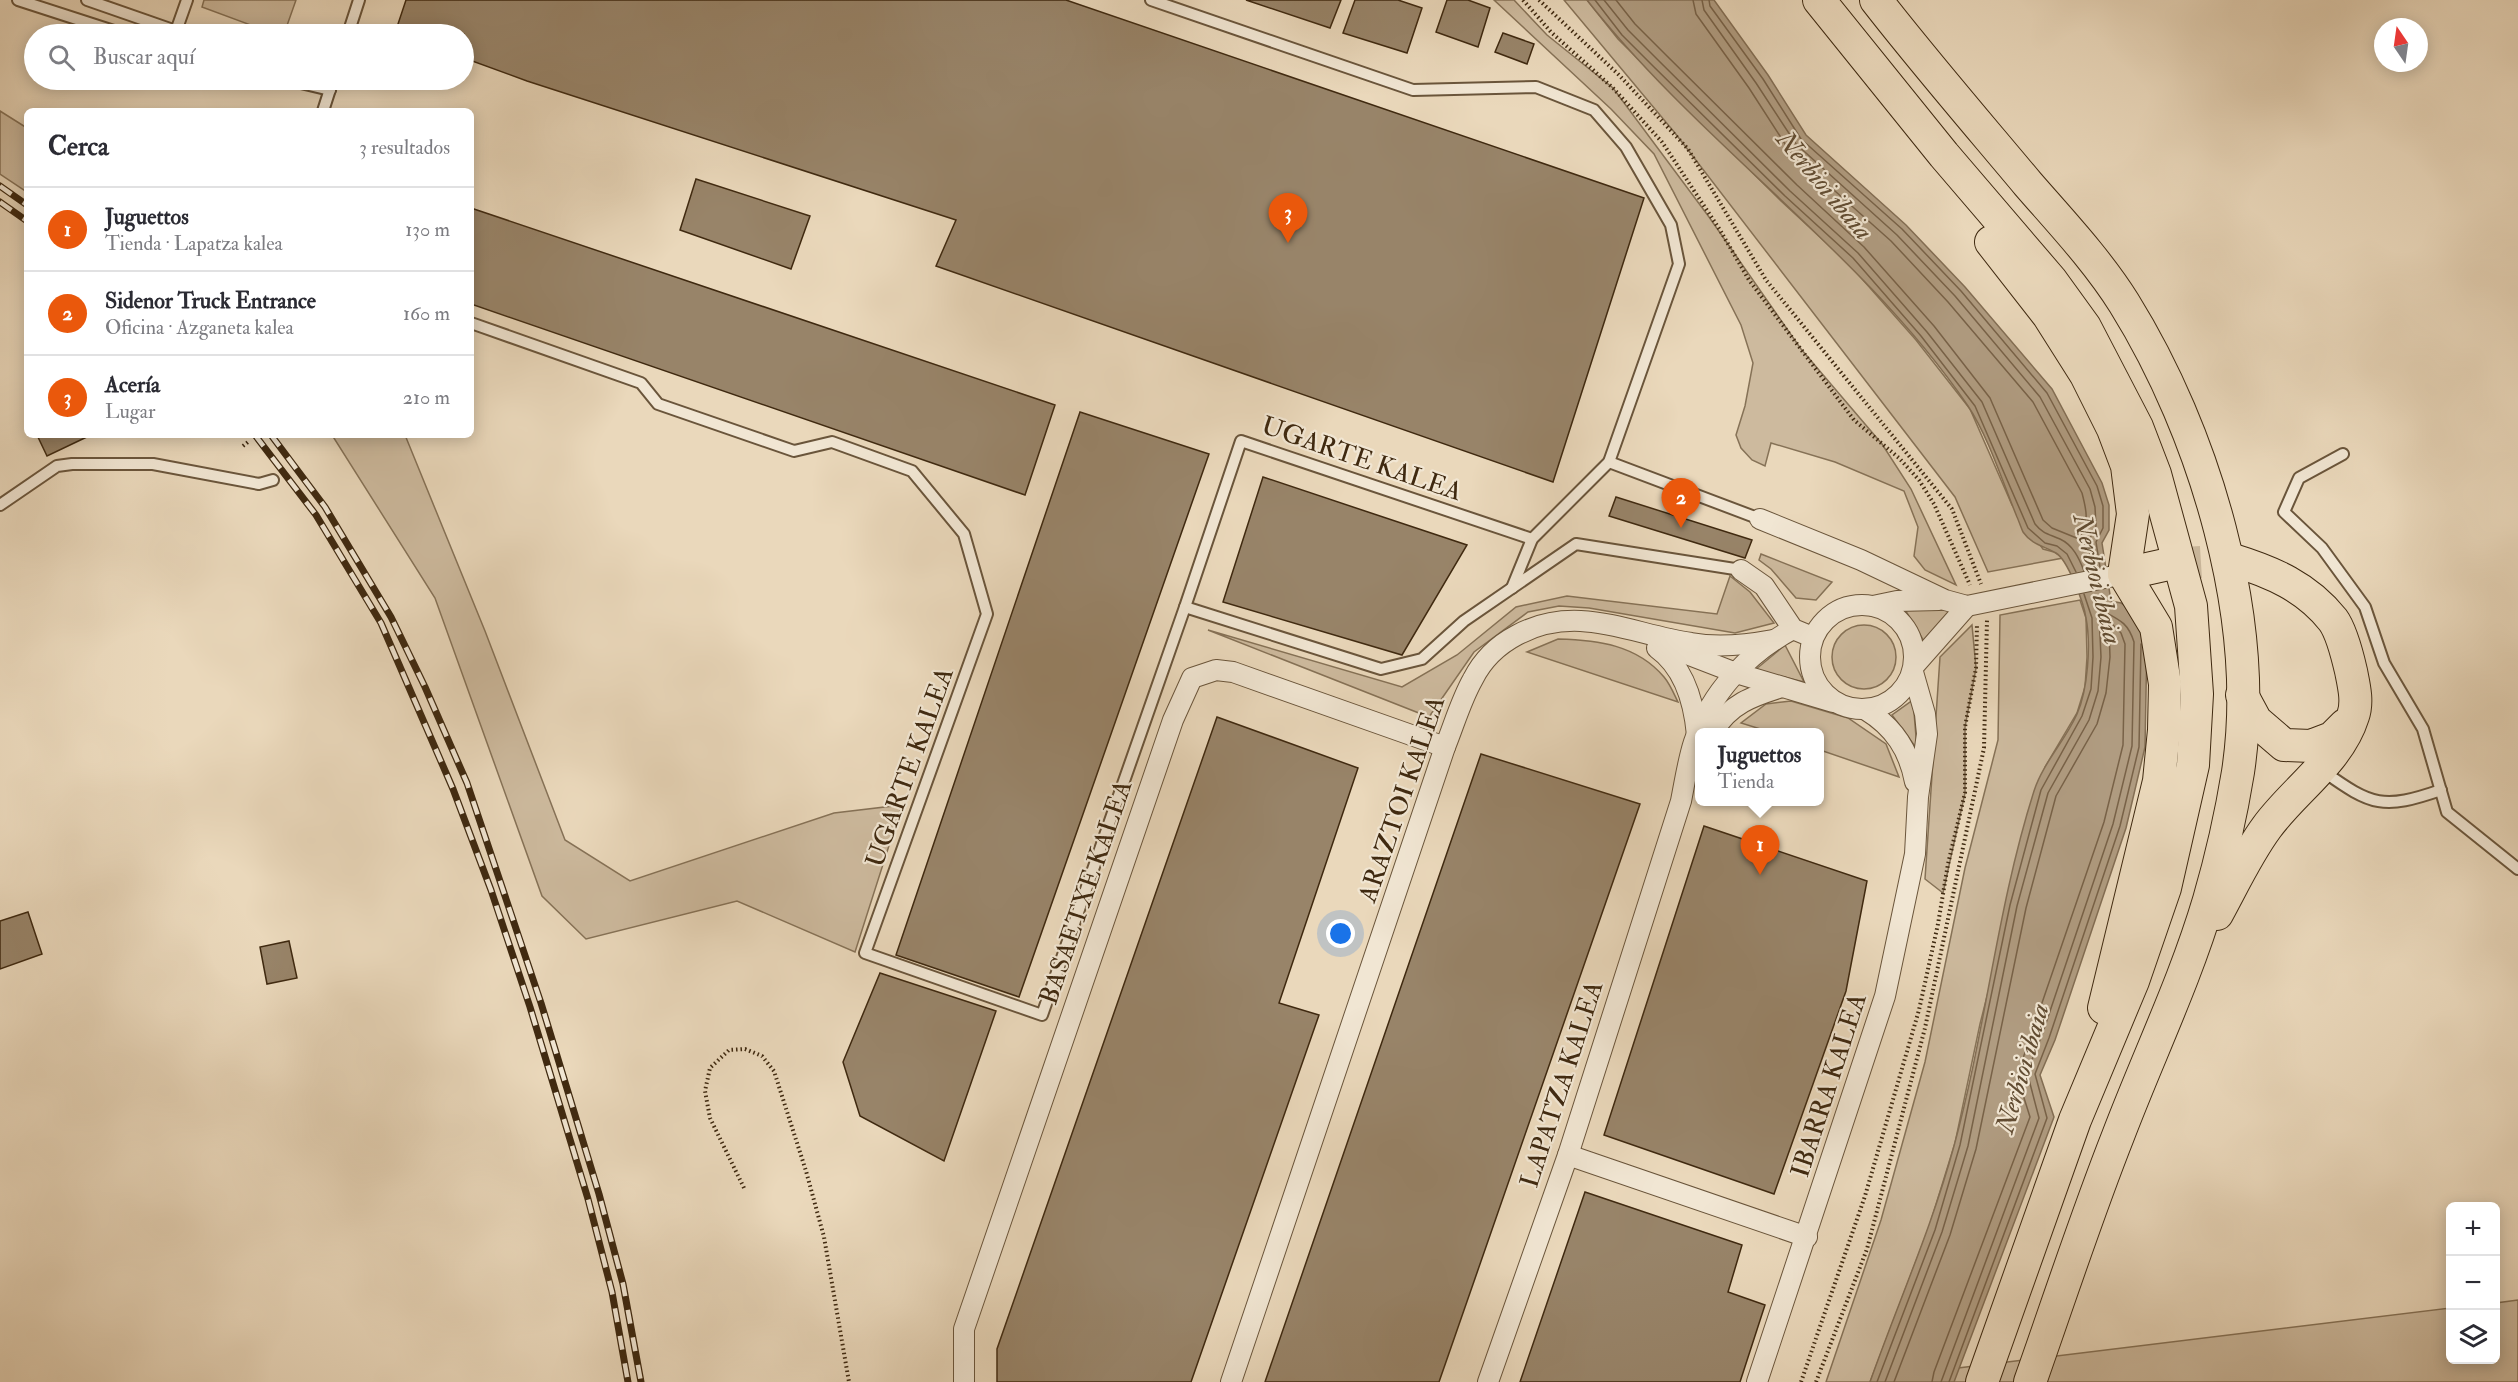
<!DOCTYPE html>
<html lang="es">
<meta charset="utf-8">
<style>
:root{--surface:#fff;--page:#f7f7f7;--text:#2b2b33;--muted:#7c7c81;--line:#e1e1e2;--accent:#ea580c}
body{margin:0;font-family:"IM FELL Double Pica",serif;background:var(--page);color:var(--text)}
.controls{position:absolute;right:18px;bottom:18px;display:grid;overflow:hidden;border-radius:9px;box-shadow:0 3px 15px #0003}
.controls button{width:54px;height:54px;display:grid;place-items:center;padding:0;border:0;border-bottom:2px solid var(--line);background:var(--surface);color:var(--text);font:30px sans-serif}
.compass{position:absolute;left:2374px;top:18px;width:54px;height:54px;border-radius:50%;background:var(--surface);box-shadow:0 3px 15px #0003;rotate:347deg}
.you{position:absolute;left:1341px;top:934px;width:21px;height:21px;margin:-15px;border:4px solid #fff;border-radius:50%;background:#1a73e8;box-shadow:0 0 0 9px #1a73e833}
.badge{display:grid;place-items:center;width:39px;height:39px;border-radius:50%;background:var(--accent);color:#fff;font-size:20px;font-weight:700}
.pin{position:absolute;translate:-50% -50px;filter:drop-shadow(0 2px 3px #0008)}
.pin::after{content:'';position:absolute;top:32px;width:21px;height:18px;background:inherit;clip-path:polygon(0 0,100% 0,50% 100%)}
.popup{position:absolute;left:1695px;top:728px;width:129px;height:78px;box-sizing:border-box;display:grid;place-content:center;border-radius:9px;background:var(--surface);filter:drop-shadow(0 2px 4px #0005);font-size:20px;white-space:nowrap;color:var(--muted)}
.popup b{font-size:22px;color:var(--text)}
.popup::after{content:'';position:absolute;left:50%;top:100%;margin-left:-12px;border:12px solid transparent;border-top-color:var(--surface)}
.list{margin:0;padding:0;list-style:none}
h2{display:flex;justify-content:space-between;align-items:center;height:78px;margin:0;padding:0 24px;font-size:26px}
h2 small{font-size:20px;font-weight:400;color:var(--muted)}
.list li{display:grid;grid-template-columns:39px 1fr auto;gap:18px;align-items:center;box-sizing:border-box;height:84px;padding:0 24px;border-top:2px solid var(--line)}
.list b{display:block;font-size:22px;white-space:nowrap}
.list p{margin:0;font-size:20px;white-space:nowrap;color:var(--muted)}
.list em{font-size:20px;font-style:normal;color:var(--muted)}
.icon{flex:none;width:33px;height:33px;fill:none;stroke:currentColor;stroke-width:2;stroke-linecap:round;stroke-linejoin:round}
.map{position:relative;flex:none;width:2518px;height:1382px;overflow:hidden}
.search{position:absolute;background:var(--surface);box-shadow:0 3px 15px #0003;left:24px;top:24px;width:450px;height:66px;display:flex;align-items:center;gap:15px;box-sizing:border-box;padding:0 21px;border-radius:33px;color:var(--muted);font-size:22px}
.panel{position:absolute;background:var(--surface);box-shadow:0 3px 15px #0003;left:24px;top:108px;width:450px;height:330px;border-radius:9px}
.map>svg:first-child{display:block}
.green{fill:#cdba9e;stroke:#867257;stroke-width:1.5}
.water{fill:#b09c81;stroke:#836e54;stroke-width:1.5}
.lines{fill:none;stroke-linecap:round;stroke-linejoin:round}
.shore{stroke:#786248;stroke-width:1.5}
.building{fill:#988469;stroke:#3f2910;stroke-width:1.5}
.primary-tunnel{stroke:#c8b599;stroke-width:32;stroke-dasharray:32 16;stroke-linecap:butt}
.lane-casing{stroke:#6a553b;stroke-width:14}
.street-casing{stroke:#6a553b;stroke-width:22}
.primary-casing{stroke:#3f2910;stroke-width:34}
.path{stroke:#3f2910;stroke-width:4;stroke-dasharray:1.5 3;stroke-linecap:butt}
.lane{stroke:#f1e6d3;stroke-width:10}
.street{stroke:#f1e6d3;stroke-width:20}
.primary{stroke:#ead8bb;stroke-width:32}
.rail-casing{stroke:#3f2910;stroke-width:7}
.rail{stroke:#f1e6d3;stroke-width:4.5;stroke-dasharray:14;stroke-linecap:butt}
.labels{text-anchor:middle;stroke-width:4.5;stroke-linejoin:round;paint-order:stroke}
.street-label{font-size:26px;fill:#3f2910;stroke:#f1e6d3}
.water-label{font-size:27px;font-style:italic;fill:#614c32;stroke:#f1e6d3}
</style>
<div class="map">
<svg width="2518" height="1382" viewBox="0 0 2518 1382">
<rect width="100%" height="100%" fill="#ead8bb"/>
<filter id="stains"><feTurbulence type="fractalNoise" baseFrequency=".00333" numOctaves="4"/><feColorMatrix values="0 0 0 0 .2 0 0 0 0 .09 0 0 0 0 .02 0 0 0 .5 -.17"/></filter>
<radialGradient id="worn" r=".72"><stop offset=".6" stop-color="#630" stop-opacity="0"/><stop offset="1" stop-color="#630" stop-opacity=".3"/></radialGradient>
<g class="green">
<path d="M204,0H296L284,34H275L202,7Z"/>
<path d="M1494,0H1514L1547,35L1613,88L1709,217L1801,349L1882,444L1911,489L1956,585L1925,570L1914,556L1918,527L1904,491L1835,462L1771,443L1765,466L1752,460L1741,448L1736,435L1745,406L1753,363L1741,325L1654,154L1611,109Z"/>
<path d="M1564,0H1587L1618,39L1781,201L1848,263L1916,340L1970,409L2012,505L2043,549L2054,552L2063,558L1988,572L1955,497L1675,133Z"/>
<path d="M0,111L27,128V192L0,174Z"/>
<path d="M332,435H405L485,631L565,840L630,881L834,813L902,805L855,952L737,901L586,939L542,896L435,598Z"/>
<path d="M1761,554L1832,582L1816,600L1796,598L1771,569L1759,560Z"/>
<path d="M1730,576L1750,592L1774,623L1735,633L1589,608L1559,606L1528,612L1474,652L1429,717L1208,630L1402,687L1457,655L1516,607L1567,596L1717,614Z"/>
<path d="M2080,600L2086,618L2087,657L2085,687L2077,713L2045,767L1980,1024L1955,1143L1929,1227L1870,1382H1826L1881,1220L1925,1062L1965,868L1998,740L2000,615Z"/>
<path d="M1904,608L1959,611L1925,643Z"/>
<circle cx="1864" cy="657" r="32"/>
<path d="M1972,625L1976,668L1965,727V793L1943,893L1925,879L1940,657Z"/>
<path d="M1558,639C1598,640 1637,645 1664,677C1670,684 1674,694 1678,702L1527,652Z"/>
<path d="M1785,645L1804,682L1755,670Z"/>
<path d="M1913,700L1917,749L1892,715Z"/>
<path d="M1791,701L1848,718L1886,744L1899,777L1820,750V732H1770L1741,723L1766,704Z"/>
<path d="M2518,1300V1382H1913L1917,1373L2450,1308V1360H2496V1303Z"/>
</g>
<path class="water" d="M1587,0H1714L1768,75L1806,135L1906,225L1965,287L2052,389L2102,483L2109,505V530L2102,543L2111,601L2121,603L2132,611L2147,640L2145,747L2126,828L2055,1040L2040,1075L2054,1117L1954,1382H1870C1898,1303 1932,1227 1954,1146C1986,1029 1997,907 2034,791C2043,763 2065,741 2077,714C2088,689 2091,644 2086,618C2084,604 2068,560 2056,553C2044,546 2032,545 2023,532C2022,530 2018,519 2017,517C2003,483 1988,436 1968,406C1863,252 1702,146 1587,0Z"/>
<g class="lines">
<g class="shore">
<path d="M1595,0L1622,35L1654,67L1785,196L1853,258L1921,336L1975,406L2028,528L2045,543L2057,546L2067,554L2076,572"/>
<path d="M1604,0L1628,30L1659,61L1790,191L1858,253L1927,332L1982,402L2035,524C2043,534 2049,534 2060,539C2073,545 2079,558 2084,571"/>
<path d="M1616,0L1635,24L1666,55L1797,185L1864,247L1934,326L1990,398L2043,520L2052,528L2079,539C2088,518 2088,516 2082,493L2033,402L1948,302L1891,241L1789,150L1749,88L1696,14L1693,0"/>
<path d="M1702,0L1704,10L1756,83L1796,144L1897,235L1955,296L2040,397L2090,489L2095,507L2096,526L2088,542L2092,569"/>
<path d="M1709,0L1710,6L1763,79L1801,139L1902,229L1961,291L2047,393L2097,486L2103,506V528L2096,542L2100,567"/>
<path d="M1877,1382L1935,1230L1960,1145L2010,905L2041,790L2082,716L2091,689L2093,657L2092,618L2084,594"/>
<path d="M1885,1382L1942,1232L1968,1146L2017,906L2048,793L2089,720L2098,691L2101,657L2099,614L2103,611C2120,620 2128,623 2134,642L2132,746L2113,824L2042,1035L2027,1072L2039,1118L1941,1382"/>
<path d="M1894,1382L1950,1235L1976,1149L2026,908L2056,796L2097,724L2106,693L2110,657L2109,628L2113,625L2121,633L2125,644L2123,745L2104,822L2019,1070V1082L2030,1117L1934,1372L1932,1382"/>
<path d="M1949,1382L2047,1118L2035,1074L2049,1038L2120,826L2139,747L2141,644"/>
</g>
</g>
<g class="building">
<path d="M406,0H1066L1644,198L1553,482L936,266L956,220L527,81L464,58V34L395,33Z"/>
<path d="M1246,0H1341L1330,28Z"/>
<path d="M1355,0H1398L1422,8L1407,53L1343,33Z"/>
<path d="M1447,0H1468L1490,8L1478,47L1436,32Z"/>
<path d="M1503,33L1534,44L1527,64L1495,52Z"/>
<path d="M696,179L810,216L791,269L680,230Z"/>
<path d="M471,208L1055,405L1025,495L471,304Z"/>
<path d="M1080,412L1209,454L1019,997L896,955Z"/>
<path d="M37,435H91L47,456Z"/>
<path d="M1263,477L1467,545L1402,655L1223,602Z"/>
<path d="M1616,497L1752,540L1745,558L1609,516Z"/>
<path d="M1217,717L1358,768L1279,1003L1319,1015L1191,1382H997V1349Z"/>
<path d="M1481,754L1640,804L1439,1382H1265Z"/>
<path d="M1704,826L1867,881L1846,991L1774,1194L1604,1135Z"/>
<path d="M28,912L42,954L0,969V921Z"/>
<path d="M289,941L297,978L267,984L260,947Z"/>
<path d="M880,973L996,1011L944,1161L860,1116L843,1062Z"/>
<path d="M1585,1192L1742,1245L1728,1292L1765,1305L1740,1382H1520Z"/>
</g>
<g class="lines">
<path class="primary-tunnel" d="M2169,564L2233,560"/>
<defs>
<g id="lane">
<path d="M18,0L123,34"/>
<path d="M87,0L176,31"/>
<path d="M1151,0L1413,90L1536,87L1594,110L1626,147L1671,225L1679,264L1609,462L1532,539L1512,588"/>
<path d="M175,34L187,0"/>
<path d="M348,34L359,0"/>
<path d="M288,80L330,90"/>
<path d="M323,111L333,80"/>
<path d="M471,323L641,383L658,404L794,451L832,442L912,471L964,534L987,614L865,953L1042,1015L1185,607L1381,669L1422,659L1464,621L1576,544L1741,570"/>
<path d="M2343,454L2299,478L2284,512L2322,548L2365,607L2384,663L2423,729L2447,812L2518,869"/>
<path d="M1609,462L1760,519"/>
<path d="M0,505L57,466L72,464H153L259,484L273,480"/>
<path d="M1185,607L1241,441L1532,539"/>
<path d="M2323,771C2372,806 2383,810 2441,790"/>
</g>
<g id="street">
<path d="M1760,519L1861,560L1945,600L1967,606L2124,574"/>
<path d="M1741,570L1764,586L1793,629L1805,634"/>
<circle cx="1862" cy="657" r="52"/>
<path d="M1873,606L1897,601L1939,600"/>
<path d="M1657,648C1685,668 1694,702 1697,735"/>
<path d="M1671,648L1736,673L1833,702"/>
<path d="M1914,666L1967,606"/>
<path d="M1866,710C1894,727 1909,750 1915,782"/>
<path d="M1713,732C1729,704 1753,696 1782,687"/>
<path d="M1568,1155L1807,1237"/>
<path d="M964,1382V1329L1173,720L1192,678L1216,670L1233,672L1445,747"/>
<path d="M1231,1382L1445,747C1454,725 1461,700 1473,679C1483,659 1498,645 1517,635C1577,603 1630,634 1691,643C1719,648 1746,645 1773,640"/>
<path d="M1488,1382L1568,1155L1681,801C1685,781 1688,760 1694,742C1711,692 1748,653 1793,629"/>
<path d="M1757,1382L1885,996L1915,854L1918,797L1927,734L1925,714L1913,672"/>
</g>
<g id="primary">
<path d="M1819,0L1944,155L2051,280L2085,327L2137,427L2155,474L2191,606L2197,694L2193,765L2165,888L2133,981L2075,1120L1982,1382"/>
<path d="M1876,0C1925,63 1977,123 2028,184C2061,222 2097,260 2124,303C2205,433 2261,620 2238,772C2231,815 2221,859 2209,900C2185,981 2148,1057 2118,1136C2086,1217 2059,1300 2030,1382"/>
<path d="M1991,242L2048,315L2086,375L2113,429L2127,466L2133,514L2124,574L2156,627L2165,684L2164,730L2159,781L2104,1008"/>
<path d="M2124,574L2169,564"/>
<path d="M2242,695L2256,721L2284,745L2311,746L2332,738L2345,725"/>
<path d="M2217,914C2233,885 2247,854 2267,827C2294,790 2339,761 2353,716C2358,702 2354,686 2351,671C2348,658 2341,631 2333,620C2307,587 2272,572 2233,560"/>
</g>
</defs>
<use href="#lane" class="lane-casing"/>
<use href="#street" class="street-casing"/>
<use href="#primary" class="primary-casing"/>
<g class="path">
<path d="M1523,0L1551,32L1613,88L1662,142L1720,230L1749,280L1854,420L1899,458L1919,480L1934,504L1970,585"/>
<path d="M1539,0L1619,75L1688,149L1766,280L1952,509L1981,584"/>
<path d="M243,446L248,442"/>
<path d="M744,1188L710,1118L705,1091L710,1068L729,1050L745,1049L762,1056L774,1071L806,1171L824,1237L849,1382"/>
<path d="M1801,1382L1865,1196L1919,1010L1938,924L1948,864L1965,793V727L1976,668L1977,624"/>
<path d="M1816,1382L1867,1249L1925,1028L1984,748L1987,620"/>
</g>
<use href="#lane" class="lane"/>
<use href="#street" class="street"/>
<use href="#primary" class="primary"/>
<defs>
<g id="rail">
<path d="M0,186L27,205"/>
<path d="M0,202L27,221"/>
<path d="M255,435L316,515L381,623L453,789L491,890L530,1007L588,1199L612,1292L628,1382"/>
<path d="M271,435L325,507L391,617L425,687L467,783L541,1003L599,1194L623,1284L641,1382"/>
</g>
</defs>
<use href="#rail" class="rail-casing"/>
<use href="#rail" class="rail"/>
</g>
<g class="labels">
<g class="street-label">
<text transform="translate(1362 458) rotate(19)" y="9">UGARTE KALEA</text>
<text transform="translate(909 767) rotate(-70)" y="9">UGARTE KALEA</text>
<text transform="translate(1401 799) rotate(-71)" y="9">ARAZTOI KALEA</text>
<text transform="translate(1085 892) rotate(-71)" y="9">BASAETXE KALEA</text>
<text transform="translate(1561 1084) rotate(-72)" y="9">LAPATZA KALEA</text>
<text transform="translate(1828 1085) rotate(-72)" y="9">IBARRA KALEA</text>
</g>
<g class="water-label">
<text transform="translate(1825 185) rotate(50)" y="9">Nerbioi ibaia</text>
<text transform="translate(2098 579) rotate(76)" y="9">Nerbioi ibaia</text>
<text transform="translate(2022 1068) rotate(-74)" y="9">Nerbioi ibaia</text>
</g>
</g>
<rect width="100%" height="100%" filter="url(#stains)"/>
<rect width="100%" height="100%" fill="url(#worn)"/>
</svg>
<div class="controls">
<button>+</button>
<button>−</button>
<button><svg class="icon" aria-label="layers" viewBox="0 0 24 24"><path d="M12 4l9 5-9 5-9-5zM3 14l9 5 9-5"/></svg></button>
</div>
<svg class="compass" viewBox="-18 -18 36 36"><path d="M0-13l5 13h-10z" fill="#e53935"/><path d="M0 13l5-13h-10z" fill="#7c7c81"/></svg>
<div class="you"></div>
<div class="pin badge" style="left:1760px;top:875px">1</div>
<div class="popup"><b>Juguettos</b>Tienda</div>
<div class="pin badge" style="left:1681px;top:528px">2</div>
<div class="pin badge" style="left:1288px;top:243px">3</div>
<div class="search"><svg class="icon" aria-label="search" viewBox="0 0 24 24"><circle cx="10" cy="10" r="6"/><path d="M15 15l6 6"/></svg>Buscar aquí</div>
<section class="panel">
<h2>Cerca<small>3 resultados</small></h2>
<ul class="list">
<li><span class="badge">1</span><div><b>Juguettos</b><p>Tienda · Lapatza kalea</p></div><em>130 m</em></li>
<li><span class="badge">2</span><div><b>Sidenor Truck Entrance</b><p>Oficina · Azganeta kalea</p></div><em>160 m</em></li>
<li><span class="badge">3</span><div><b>Acería</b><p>Lugar</p></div><em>210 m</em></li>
</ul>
</section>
</div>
